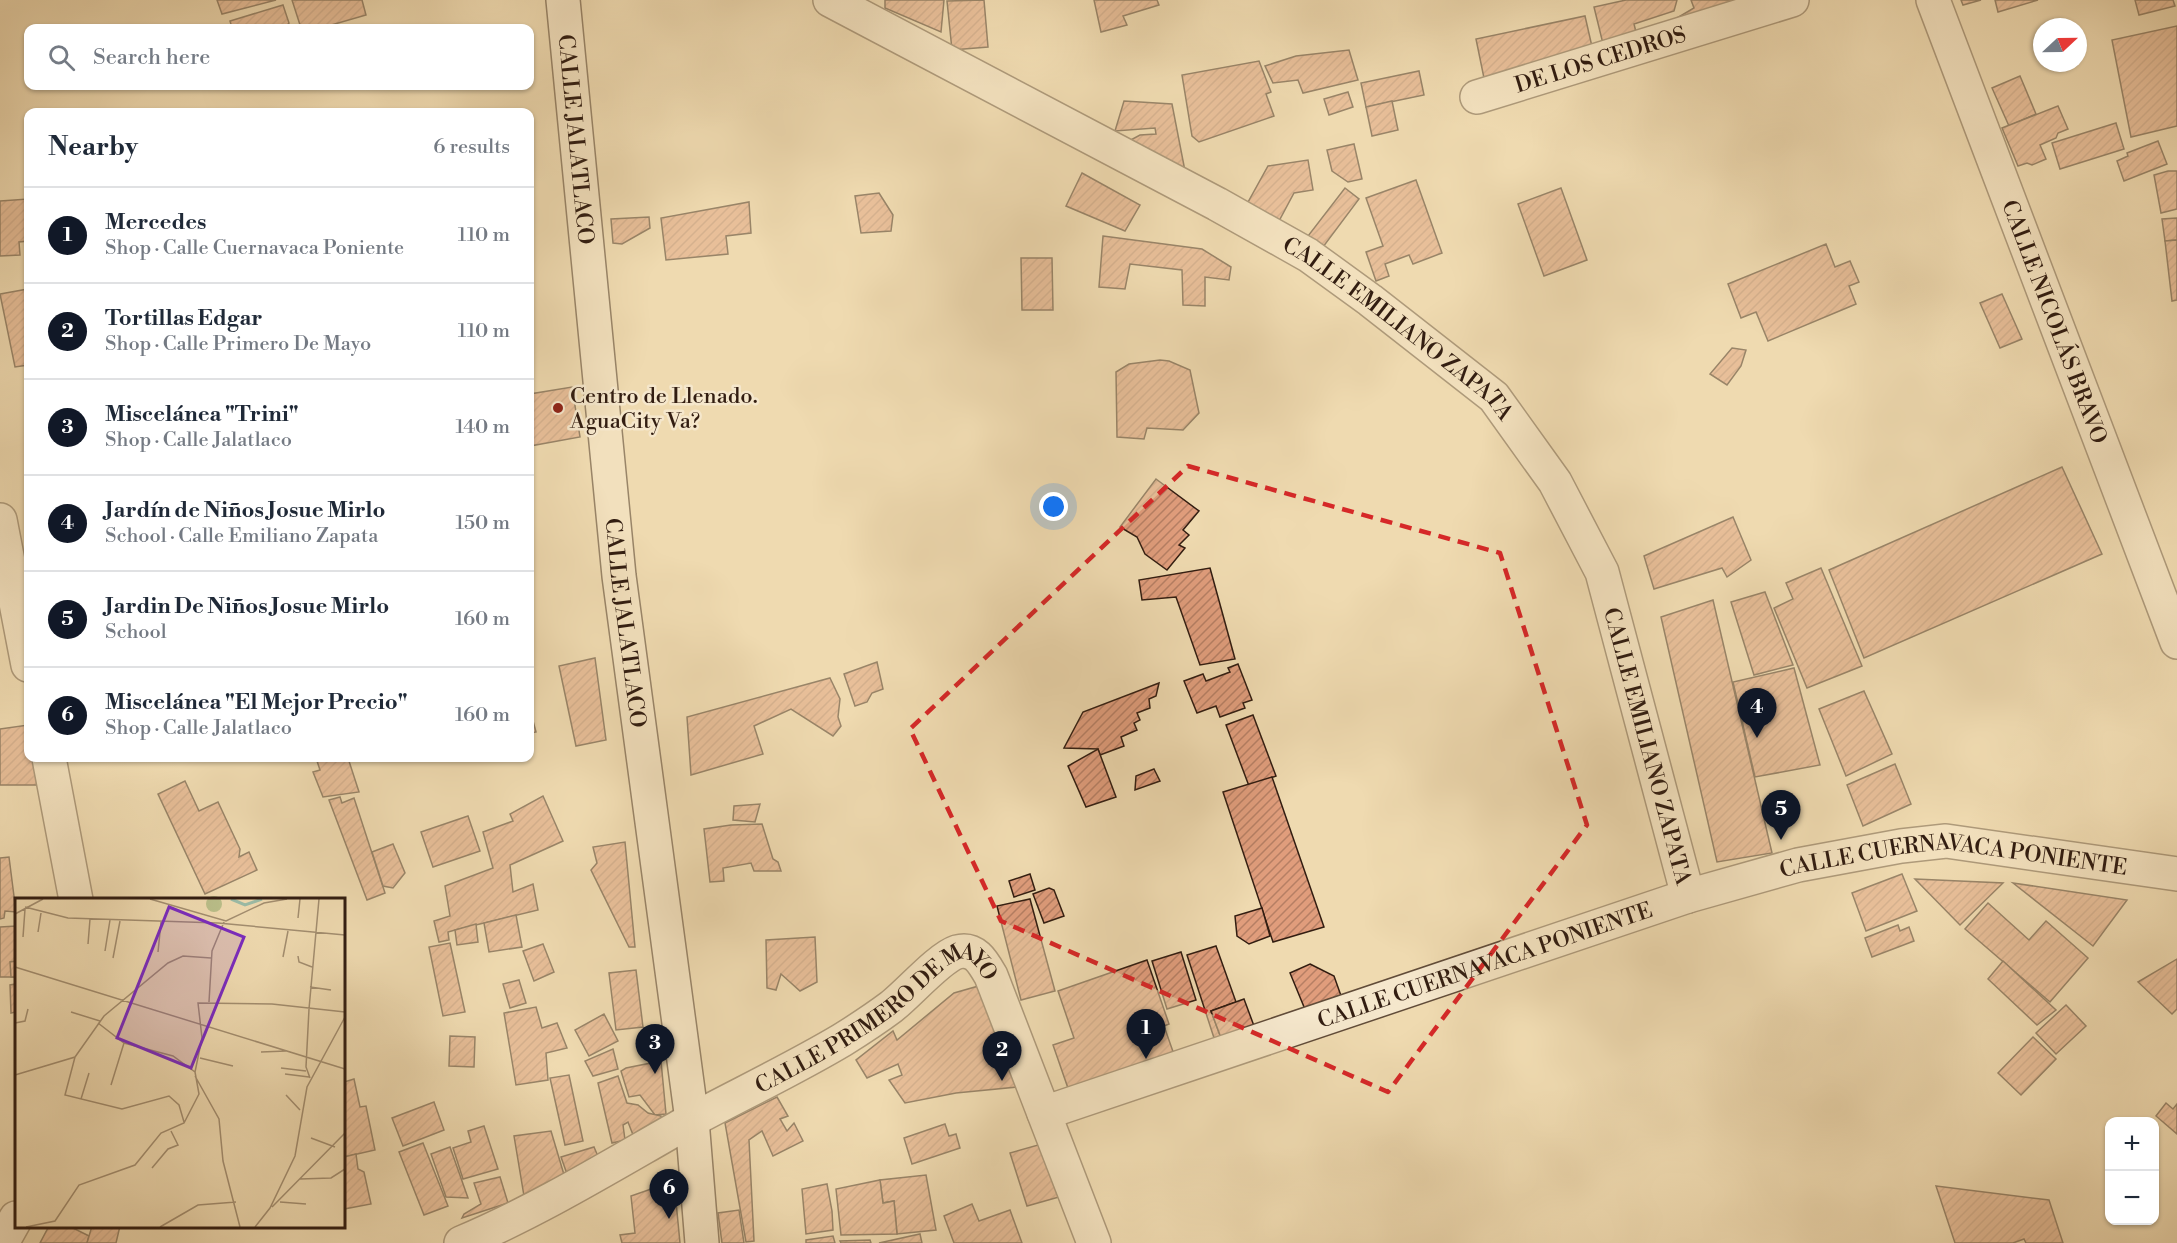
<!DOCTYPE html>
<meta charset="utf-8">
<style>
:root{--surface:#fff;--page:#f6f6f7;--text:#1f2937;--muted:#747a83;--line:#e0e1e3;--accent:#111827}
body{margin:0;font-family:"Libre Bodoni",serif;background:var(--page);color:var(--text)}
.controls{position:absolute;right:18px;bottom:18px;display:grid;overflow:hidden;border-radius:12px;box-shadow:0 2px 4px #0004}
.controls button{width:54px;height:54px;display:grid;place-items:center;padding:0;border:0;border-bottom:2px solid var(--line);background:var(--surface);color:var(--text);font:30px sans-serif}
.compass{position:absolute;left:2033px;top:18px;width:54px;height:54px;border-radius:50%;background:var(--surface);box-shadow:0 2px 4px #0004;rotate:68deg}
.you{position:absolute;left:1054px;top:507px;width:21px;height:21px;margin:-15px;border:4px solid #fff;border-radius:50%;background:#1a73e8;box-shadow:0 0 0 9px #1a73e833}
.badge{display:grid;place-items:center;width:39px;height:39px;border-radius:50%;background:var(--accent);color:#fff;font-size:20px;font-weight:700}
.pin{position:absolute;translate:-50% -50px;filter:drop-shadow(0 2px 3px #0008)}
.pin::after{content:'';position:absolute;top:32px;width:21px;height:18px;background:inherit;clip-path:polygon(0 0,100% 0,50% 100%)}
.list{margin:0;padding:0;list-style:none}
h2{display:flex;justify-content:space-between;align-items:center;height:78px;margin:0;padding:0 24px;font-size:26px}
h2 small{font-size:20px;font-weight:400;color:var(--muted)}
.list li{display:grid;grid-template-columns:39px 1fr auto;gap:18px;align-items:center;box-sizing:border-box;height:96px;padding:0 24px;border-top:2px solid var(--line)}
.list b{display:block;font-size:22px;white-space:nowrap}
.list p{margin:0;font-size:20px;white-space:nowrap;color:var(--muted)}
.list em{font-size:20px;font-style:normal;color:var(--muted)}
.icon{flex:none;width:33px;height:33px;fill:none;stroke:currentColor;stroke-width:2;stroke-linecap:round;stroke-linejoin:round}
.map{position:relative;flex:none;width:2177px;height:1243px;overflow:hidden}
.search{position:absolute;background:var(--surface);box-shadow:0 2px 4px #0004;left:24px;top:24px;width:510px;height:66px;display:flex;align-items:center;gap:15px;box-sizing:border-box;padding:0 21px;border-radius:12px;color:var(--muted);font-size:22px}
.panel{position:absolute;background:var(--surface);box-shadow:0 2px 4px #0004;left:24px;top:108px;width:510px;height:654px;border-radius:12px}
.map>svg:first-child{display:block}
.building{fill:url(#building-hatch);stroke:#321d11;stroke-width:1.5}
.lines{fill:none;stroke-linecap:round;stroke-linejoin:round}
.street-casing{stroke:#614c39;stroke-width:36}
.secondary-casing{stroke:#321d11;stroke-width:36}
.street{stroke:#f5e7cc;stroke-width:33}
.secondary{stroke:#f5e7cc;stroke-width:33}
.marked{fill:none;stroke:#d62828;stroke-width:4.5;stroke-dasharray:12 8;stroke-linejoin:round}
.poi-dot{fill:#8f2418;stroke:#f5e7cc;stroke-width:2}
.labels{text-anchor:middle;stroke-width:5;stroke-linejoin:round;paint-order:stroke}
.street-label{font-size:22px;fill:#321d11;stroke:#f5e7cc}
.poi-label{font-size:22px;fill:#321d11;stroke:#f5e7cc;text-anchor:start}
.inset-river{fill:none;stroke:#9bbba6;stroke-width:3}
.inset-road{fill:none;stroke:#a38e70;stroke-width:1.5}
.view{fill:#7b2cbf;fill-opacity:0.15;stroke:#7b2cbf;stroke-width:3}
.inset-edge{fill:none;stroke:#321d11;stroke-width:3}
</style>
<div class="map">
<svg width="2177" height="1243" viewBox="0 0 2177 1243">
<defs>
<pattern id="building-hatch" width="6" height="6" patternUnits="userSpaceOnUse" patternTransform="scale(1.5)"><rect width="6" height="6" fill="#e09d7c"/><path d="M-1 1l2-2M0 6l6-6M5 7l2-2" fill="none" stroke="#b67f64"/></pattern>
</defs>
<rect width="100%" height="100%" fill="#efdab0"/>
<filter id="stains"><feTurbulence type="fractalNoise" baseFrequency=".00333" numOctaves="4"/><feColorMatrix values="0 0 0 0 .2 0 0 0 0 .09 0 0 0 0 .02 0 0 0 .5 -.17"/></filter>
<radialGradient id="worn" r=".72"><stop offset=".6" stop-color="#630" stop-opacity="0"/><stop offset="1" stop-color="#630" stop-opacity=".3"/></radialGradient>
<g class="building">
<path d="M217,0H276L222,14Z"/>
<path d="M292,0H362L366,15L321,28H301Z"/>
<path d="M885,0H944L941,32L885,8Z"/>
<path d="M984,0L988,47L952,50L947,1Z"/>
<path d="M1094,0H1157L1159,5L1123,16L1127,25L1101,32Z"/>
<path d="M1626,0H1677L1674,11L1634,24L1638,40L1605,52L1594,7Z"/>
<path d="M1691,0H1778L1677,18L1694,8Z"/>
<path d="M1961,0H1981L1963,5Z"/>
<path d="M1995,0H2038L1998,12Z"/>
<path d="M2135,0H2173L2175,6L2139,15Z"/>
<path d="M283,5L289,23L285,28H232L230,21Z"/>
<path d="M1585,16L1593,51L1485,83L1476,39Z"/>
<path d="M2177,26V126L2131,137L2112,40Z"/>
<path d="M1349,50L1358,80L1303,93L1298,80L1273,83L1265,66L1296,56Z"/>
<path d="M1259,61L1271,92L1266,94L1274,116L1199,142L1192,136L1182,75Z"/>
<path d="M1419,71L1424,95L1366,107L1361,83Z"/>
<path d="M2020,76L2036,114L2009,126L1992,88Z"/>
<path d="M1348,92L1353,107L1329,115L1324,99Z"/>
<path d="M1124,101L1172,104L1185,171L1127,142L1140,135L1156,134L1155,128L1115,131Z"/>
<path d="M1392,101L1398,130L1372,136L1366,107Z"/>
<path d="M2058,106L2068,129L2058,133L2056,138L2040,145L2046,159L2032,165L2027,163L2018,166L2002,128Z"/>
<path d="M2116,123L2124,149L2060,169L2052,143Z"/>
<path d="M2158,141L2167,164L2124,181L2117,161L2128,156L2127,153Z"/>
<path d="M1354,144L1362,179L1348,182L1332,171L1327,150Z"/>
<path d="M1308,160L1313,190L1294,193L1279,221L1247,204L1268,166Z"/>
<path d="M2168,171H2177V209L2161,213L2154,175Z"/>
<path d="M1082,173L1140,205L1125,231L1066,206Z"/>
<path d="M1416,180L1442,253L1413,264L1409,255L1385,264L1389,276L1376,281L1366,252L1383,246L1366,198Z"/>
<path d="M1345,188L1359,199L1323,247L1308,236Z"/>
<path d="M1561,188L1587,260L1544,276L1518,204Z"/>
<path d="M879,193L893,215L891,231L861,233L855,196Z"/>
<path d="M28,199V241L19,242L20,255L0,256V201Z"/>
<path d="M749,202L751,233L726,236L728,254L666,260L661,218Z"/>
<path d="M649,217L650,228L622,244L613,243L611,219Z"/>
<path d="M2177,218V240L2165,241L2162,219Z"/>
<path d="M1103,236L1202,249L1231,267L1229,280L1205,277V306L1183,305L1182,270L1130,264L1125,289L1099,287Z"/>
<path d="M2177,240V300L2172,301L2165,241Z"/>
<path d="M1826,244L1835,267L1850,261L1859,282L1849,286L1856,304L1768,341L1756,312L1741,318L1728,284Z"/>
<path d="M1021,258H1052L1053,310H1022Z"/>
<path d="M28,289V365L15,367L0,294Z"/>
<path d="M2002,294L2022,339L2000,348L1980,303Z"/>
<path d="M1732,348L1746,350L1741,366L1727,385L1710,374Z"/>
<path d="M1160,360L1169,361L1190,370L1199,413L1183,430L1147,428L1144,439L1117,437L1116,372L1129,364Z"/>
<path d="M572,387L580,437L530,446V394Z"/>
<path d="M2062,467L2102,554L1864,658L1829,570Z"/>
<path d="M1156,479L1199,511L1183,530L1189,535L1179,545L1185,548L1167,570L1145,554L1137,537L1120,527Z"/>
<path d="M1733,517L1751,560L1727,577L1722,568L1654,589L1644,556Z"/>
<path d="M1210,568L1235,659L1200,665L1176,597L1142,600L1139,580Z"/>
<path d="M1821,568L1862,666L1807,688L1774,608L1793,599L1786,583Z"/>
<path d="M1765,592L1793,665L1754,675L1731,602Z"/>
<path d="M1713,600L1772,853L1717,862L1661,617Z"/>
<path d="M595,658L606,740L576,746L559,666Z"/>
<path d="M877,662L883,689L872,693L867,702L855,706L844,674Z"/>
<path d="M1238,664L1252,700L1243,703L1245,708L1220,717L1216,706L1197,713L1184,681L1203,674L1206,681L1230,672L1228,668Z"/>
<path d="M1794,668L1820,765L1755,777L1733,682Z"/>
<path d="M830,678L840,699L838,717L841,726L833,736L791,709L754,726L763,754L691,775L687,717Z"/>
<path d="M1159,683L1156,696L1149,699L1150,708L1137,713L1140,720L1134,723L1137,730L1121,737L1124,746L1100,755L1098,749L1064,748L1083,712Z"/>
<path d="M1864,691L1892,754L1846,776L1819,709Z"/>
<path d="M530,710L536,732L530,733Z"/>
<path d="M1253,715L1276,776L1249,786L1226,725Z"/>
<path d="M28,725V758H35L37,785H0V729Z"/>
<path d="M1098,749L1116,797L1086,807L1068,766Z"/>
<path d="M316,758H348L359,792L323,797L313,772L320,770Z"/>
<path d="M1895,764L1911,804L1863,826L1847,785Z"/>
<path d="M1154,769L1160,781L1135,790L1136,776Z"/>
<path d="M1272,777L1324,927L1273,942L1223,792Z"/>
<path d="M185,781L199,811L218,802L240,849L239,857L249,852L257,870L205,894L158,794Z"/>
<path d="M543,796L563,841L510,865L513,892L533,884L538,910L455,930L448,932L449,940L439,942L434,921L450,916L445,886L493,868L483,832L513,821L510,814Z"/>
<path d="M340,797L342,803L354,798L385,893L367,900L329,800Z"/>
<path d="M760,804L755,822L733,820L734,806Z"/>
<path d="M468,816L480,851L433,867L421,832Z"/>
<path d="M762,824L773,859L778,862L781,871H754L751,863L723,868L724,881L710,882L704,829L731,825Z"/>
<path d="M625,842L635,947H629L591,870L597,863L593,847Z"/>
<path d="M393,844L405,873L393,888L383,886L372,852Z"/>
<path d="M9,857L16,912L5,911L4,918L0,919V858Z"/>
<path d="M1030,874L1035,890L1014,897L1009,881Z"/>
<path d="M1902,874L1917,911L1866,931L1852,893Z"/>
<path d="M1915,879L2003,883L1960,925Z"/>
<path d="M2013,883L2127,900L2093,946Z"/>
<path d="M1049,888L1054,890L1064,916L1044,923L1033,894Z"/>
<path d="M1030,899L1055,991L1021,1000L997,906Z"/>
<path d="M1988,903L2029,940L2046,921L2088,958L2050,1002L1965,929Z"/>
<path d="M1262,908L1270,936L1249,944L1237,936L1235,916Z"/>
<path d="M516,915L522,947L489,952L484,923Z"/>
<path d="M476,924L478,942L457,945L455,930Z"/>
<path d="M1898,925L1900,931L1909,927L1914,941L1872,957L1865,938Z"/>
<path d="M16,926V977H0V927Z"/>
<path d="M815,937L817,982L800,991L781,974L776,990L767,988L766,940Z"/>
<path d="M450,943L465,1012L443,1016L429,947Z"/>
<path d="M543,944L554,972L534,981L523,951Z"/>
<path d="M1216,946L1236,1002L1211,1011L1224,1046L1216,1044L1187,955Z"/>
<path d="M1181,952L1196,1000L1167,1009L1152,961Z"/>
<path d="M2177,959V1009L2172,1014L2138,982Z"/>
<path d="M1147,960L1169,1024L1164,1026L1177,1063L1069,1091L1053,1045L1074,1038L1058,991Z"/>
<path d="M16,961V977H11L10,962Z"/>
<path d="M2003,961L2056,1010L2037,1025L1988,979Z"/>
<path d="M1310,964L1334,976L1345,1007L1309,1019L1290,973Z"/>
<path d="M636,970L643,1027L616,1030L609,973Z"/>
<path d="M519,980L526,1003L510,1008L503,984Z"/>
<path d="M16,984V1012L11,1013L10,985Z"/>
<path d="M982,985L1017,1087L956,1093L905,1103L889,1080L902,1075L898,1064L867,1078L856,1060L893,1031L897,1040L954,993Z"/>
<path d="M1244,999L1257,1034L1224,1046L1211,1011Z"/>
<path d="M2066,1005L2086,1026L2056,1054L2036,1033Z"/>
<path d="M536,1007L542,1028L557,1023L567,1048L546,1053L548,1080L516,1085L504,1013Z"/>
<path d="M604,1014L618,1041L589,1056L575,1030Z"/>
<path d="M450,1036L475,1037L474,1067L449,1066Z"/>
<path d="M2033,1037L2056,1059L2021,1095L1998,1073Z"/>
<path d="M613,1049L618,1069L593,1076L585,1061Z"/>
<path d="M661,1061L666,1114L655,1115L640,1095L629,1097L621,1071L626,1068Z"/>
<path d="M569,1075L583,1141L565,1145L550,1078Z"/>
<path d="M618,1076L627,1103L638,1105L648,1113L661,1116L662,1131L635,1140L628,1122L623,1125L625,1140L612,1143L598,1083Z"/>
<path d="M354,1079L360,1107L366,1106L375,1150L344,1157V1082Z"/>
<path d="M777,1097L788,1116L780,1119L787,1131L794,1123L803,1141L773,1156L762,1131L749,1140L754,1241L746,1242L725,1123Z"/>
<path d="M434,1102L444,1130L403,1146L392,1118Z"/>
<path d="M2166,1103L2173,1109L2177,1104V1134L2156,1116Z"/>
<path d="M945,1124L949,1136L956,1134L960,1148L912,1164L904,1138Z"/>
<path d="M484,1126L498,1169L463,1179L453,1148L471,1142L468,1131Z"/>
<path d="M551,1131L565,1178L524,1196L514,1136Z"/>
<path d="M423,1143L448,1206L424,1215L399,1152Z"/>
<path d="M1038,1145L1043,1149L1059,1197L1027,1206L1010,1153Z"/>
<path d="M450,1147L468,1198L446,1197L431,1154Z"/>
<path d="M594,1147L600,1161L567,1174L561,1157Z"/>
<path d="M356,1154L358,1169L364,1172L371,1204L344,1209V1157Z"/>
<path d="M926,1175L936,1230L897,1234L894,1201L883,1203L880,1180Z"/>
<path d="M500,1177L508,1203L462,1218L464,1214L481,1204L474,1183Z"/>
<path d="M880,1180L883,1203L894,1201L897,1234L841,1235L836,1189Z"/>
<path d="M674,1181L680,1243H622L620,1235L635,1233L631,1196Z"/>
<path d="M827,1184L832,1211L833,1230L806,1234L802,1189Z"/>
<path d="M1936,1186L2049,1200L2063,1243H2026L2024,1239L2013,1243H1955Z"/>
<path d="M972,1204L979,1221L1010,1210L1022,1243H954L944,1216Z"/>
<path d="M739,1210L744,1243H722L718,1213Z"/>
<path d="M49,1226H69L89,1236L87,1243H40Z"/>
<path d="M92,1226H120L116,1243H87Z"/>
<path d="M920,1234L922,1243H879Z"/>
<path d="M833,1236L835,1243H806V1240Z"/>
<path d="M870,1240L871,1243H841L840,1241Z"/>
</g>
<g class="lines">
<defs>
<g id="street">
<path id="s1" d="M830,0L1217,204L1308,255L1370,300L1494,397L1555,482L1602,572L1688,896"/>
<path id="s2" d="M1933,0L2177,642"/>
<path id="s3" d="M1477,97L1792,0"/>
<path d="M0,520L28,665"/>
<path d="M49,758L76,900"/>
<path id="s4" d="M1044,1113L1688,896L1798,865L1901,846L1946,841L2177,874"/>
<path d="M2,1243L16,1218"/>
<path id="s5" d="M461,1243C537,1211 609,1167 681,1126C734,1097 790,1071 842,1040C858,1030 875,1019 891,1007C908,994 939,958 957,952C975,947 983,962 991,976L1094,1243"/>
</g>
<g id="secondary">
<path id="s6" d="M563,0L619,576L692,1120L702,1243"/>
</g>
</defs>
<use href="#street" class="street-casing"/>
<use href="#secondary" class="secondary-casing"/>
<use href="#street" class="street"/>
<use href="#secondary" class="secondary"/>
</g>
<path d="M0 0H2177V1243H0ZM1188,466L1500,553L1587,825L1388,1092L1001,921L910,729Z" fill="#efdab0" fill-opacity=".55" fill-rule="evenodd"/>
<path class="marked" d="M1188,466L1500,553L1587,825L1388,1092L1001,921L910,729Z"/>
<circle class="poi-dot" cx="558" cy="408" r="6"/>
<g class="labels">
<g class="street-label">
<text dy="8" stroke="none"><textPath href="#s3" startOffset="129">DE LOS CEDROS</textPath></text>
<text dy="8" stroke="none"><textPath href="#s6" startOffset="140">CALLE JALATLACO</textPath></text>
<text dy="8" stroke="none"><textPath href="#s2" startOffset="344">CALLE NICOLÁS BRAVO</textPath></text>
<text dy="8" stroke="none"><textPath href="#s1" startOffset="658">CALLE EMILIANO ZAPATA</textPath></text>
<text dy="8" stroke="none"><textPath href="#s6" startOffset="626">CALLE JALATLACO</textPath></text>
<text dy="8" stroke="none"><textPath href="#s1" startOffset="1162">CALLE EMILIANO ZAPATA</textPath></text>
<text dy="8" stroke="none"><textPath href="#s4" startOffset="951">CALLE CUERNAVACA PONIENTE</textPath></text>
<text dy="8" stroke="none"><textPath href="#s4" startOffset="465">CALLE CUERNAVACA PONIENTE</textPath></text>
<text dy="8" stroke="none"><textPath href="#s5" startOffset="480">CALLE PRIMERO DE MAYO</textPath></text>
</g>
<g class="poi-label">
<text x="570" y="403">Centro de Llenado.<tspan x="570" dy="25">AguaCity Va?</tspan></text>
</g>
</g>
<g transform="translate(15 898)">
<rect width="330" height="330" fill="#efdab0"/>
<path d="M191 6a8 8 0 1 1 16 0a8 8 0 1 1-16 0Z" fill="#babf8a"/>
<path class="inset-river" d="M216,1L230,7L247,1"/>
<path class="inset-road" d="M135,1L211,23L249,5L272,1M10,9L53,20L203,25L330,37M0,16L28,1M283,20L285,1M23,34L26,15M8,39L10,11M73,46L75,21M90,53L95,22M143,54L146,24M283,58L284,64L297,69M268,59L273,33M98,60L105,23M0,69L330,171M295,89L316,92M194,104L197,53L209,24M56,114L85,123M0,125L10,123L13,111M83,125L109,145L158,158L180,174M246,154L271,153M60,159L50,197L107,211L154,198L164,207L169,224M185,160L218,168M266,170L291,173M270,176L294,179M0,177L60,159L89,118L153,65L168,58L196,60M180,178L204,221L208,263L225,329M295,180L291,169L294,111L304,1M96,187L109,145M271,197L285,212M66,201L74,175M296,240L320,249M137,270L153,251L163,247L156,233M285,281L316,280L330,271M265,304L291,306M257,309L330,235M11,329L40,323L64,287L120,267L146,235L169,225L184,196L180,174L187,140L183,105L257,106L330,114M145,329L183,307L221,304M240,329L255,310L280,258L292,189L330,119"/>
<path class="view" d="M154,9L229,39L176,170L102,140Z"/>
<rect width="330" height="330" class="inset-edge"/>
</g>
<rect width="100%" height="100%" filter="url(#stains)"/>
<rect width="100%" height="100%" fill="url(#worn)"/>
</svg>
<div class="controls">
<button>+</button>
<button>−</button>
</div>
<svg class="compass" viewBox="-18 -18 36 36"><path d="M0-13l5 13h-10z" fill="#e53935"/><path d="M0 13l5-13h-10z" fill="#747a83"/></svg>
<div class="you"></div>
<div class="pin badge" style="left:1146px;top:1059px">1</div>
<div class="pin badge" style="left:1002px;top:1081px">2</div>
<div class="pin badge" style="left:655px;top:1074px">3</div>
<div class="pin badge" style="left:1757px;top:738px">4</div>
<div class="pin badge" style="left:1781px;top:840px">5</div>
<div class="pin badge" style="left:669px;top:1219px">6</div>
<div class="search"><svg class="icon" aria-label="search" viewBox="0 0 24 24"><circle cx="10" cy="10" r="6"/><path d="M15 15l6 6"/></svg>Search here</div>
<section class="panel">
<h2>Nearby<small>6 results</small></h2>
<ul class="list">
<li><span class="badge">1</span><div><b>Mercedes</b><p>Shop · Calle Cuernavaca Poniente</p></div><em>110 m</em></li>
<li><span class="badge">2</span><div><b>Tortillas Edgar</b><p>Shop · Calle Primero De Mayo</p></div><em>110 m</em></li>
<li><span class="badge">3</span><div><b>Miscelánea &quot;Trini&quot;</b><p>Shop · Calle Jalatlaco</p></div><em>140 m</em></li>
<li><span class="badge">4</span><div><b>Jardín de Niños Josue Mirlo</b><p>School · Calle Emiliano Zapata</p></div><em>150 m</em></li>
<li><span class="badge">5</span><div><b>Jardin De Niños Josue Mirlo</b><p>School</p></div><em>160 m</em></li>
<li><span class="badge">6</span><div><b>Miscelánea &quot;El Mejor Precio&quot;</b><p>Shop · Calle Jalatlaco</p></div><em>160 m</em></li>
</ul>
</section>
</div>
